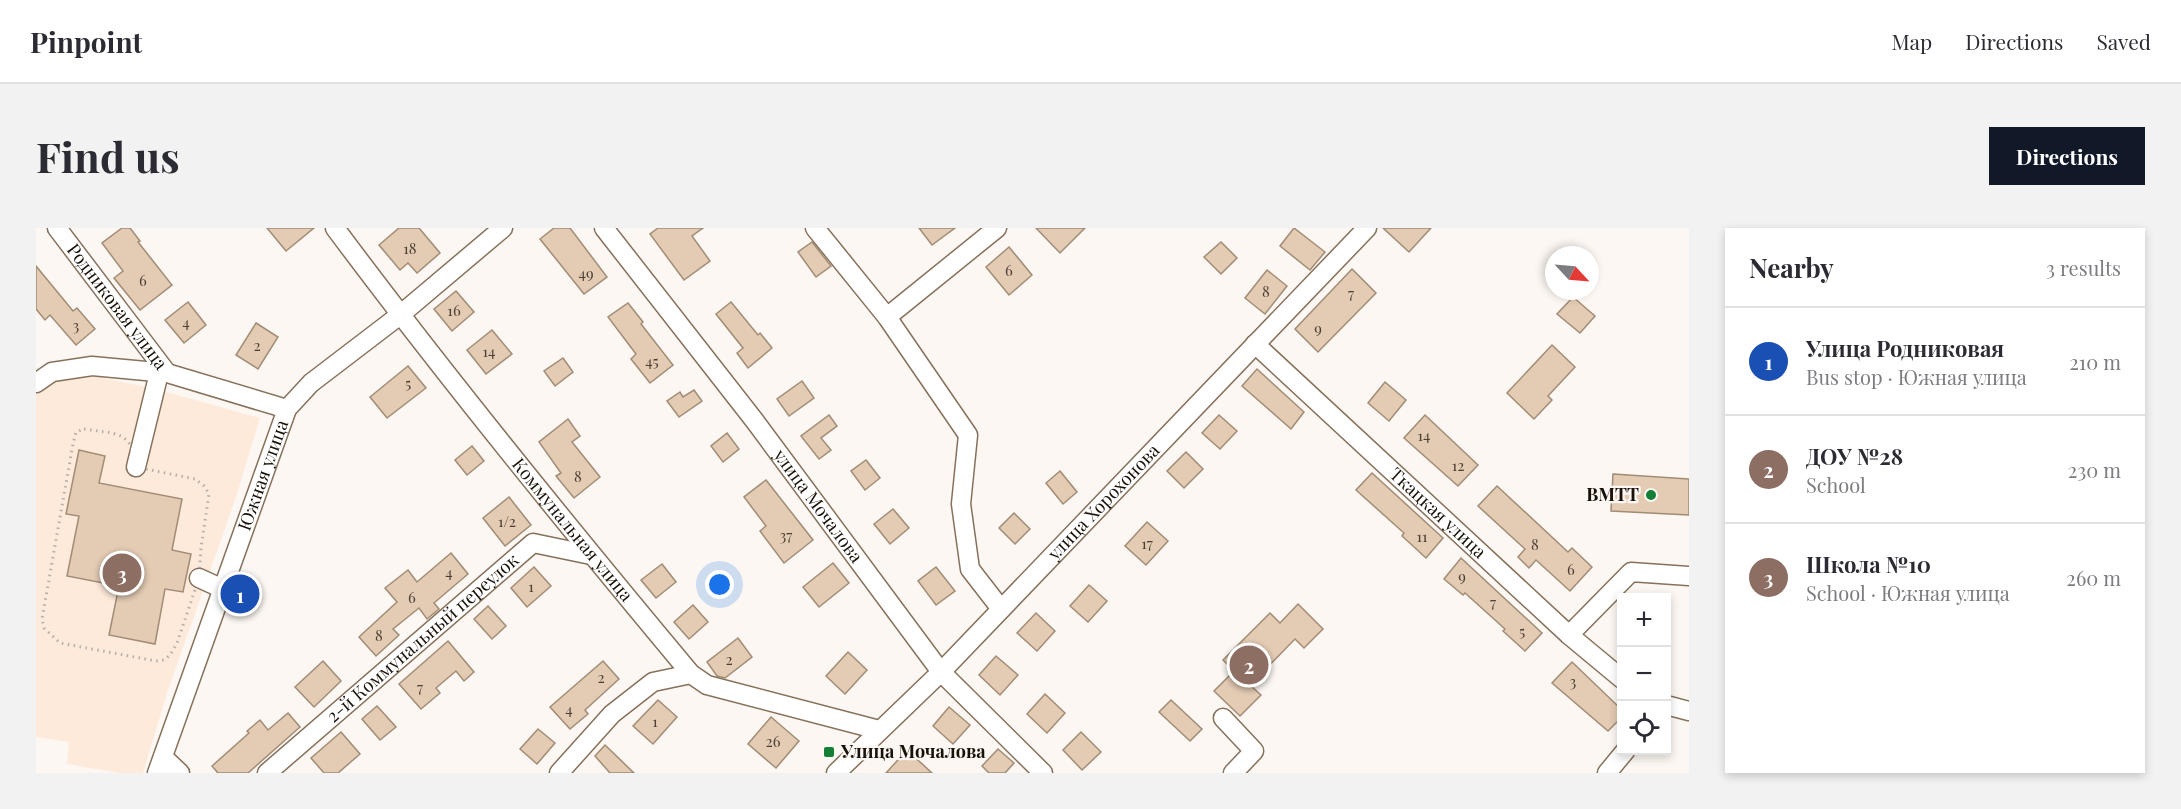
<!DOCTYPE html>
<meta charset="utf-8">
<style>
:root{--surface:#fff;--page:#f2f2f3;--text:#2b2b33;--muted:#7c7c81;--line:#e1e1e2;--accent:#111827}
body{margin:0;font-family:"Playfair Display",serif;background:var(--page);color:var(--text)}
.controls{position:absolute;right:18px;bottom:18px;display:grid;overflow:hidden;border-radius:0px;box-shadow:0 3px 9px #0003}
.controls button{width:54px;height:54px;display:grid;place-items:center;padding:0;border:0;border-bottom:2px solid var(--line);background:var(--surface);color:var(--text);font:30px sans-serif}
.compass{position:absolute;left:1509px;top:18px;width:54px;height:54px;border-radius:50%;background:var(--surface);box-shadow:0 3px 9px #0003;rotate:116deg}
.you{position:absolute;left:684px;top:357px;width:21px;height:21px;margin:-15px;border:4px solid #fff;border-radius:50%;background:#1a73e8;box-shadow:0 0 0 9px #1a73e833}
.badge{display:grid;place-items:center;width:39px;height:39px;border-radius:50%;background:var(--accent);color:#fff;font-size:20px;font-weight:700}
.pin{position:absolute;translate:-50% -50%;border:3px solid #fff;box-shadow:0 2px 6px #0006}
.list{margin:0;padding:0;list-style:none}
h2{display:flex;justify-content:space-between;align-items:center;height:78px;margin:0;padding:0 24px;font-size:26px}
h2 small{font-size:20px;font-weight:400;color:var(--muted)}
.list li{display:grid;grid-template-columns:39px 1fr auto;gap:18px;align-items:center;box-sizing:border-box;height:108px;padding:0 24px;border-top:2px solid var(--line)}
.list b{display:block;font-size:22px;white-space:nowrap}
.list p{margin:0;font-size:20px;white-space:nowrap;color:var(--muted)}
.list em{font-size:20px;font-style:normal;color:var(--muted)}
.icon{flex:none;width:33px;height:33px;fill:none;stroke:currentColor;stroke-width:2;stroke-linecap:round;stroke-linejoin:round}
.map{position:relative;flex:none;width:1653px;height:545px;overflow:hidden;border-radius:0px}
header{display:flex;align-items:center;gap:36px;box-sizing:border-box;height:84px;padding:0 30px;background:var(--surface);border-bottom:2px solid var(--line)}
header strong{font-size:28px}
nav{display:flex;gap:33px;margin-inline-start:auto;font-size:21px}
.intro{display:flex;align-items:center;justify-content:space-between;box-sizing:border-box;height:144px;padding:0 36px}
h1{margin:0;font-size:42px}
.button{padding:15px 27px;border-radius:0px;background:var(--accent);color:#fff;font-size:21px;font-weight:700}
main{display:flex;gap:36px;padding:0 36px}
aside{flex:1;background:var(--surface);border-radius:0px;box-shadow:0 3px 9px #0003}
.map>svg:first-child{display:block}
.education{fill:#feeadb}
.building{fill:#e3cbb4;stroke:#a28c75;stroke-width:1.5}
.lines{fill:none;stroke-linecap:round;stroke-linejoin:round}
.minor-casing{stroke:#86715b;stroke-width:21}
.path{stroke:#b4aea8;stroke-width:3;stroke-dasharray:1.5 4.5;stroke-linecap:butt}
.minor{stroke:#fff;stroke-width:18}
.poi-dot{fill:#148036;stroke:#fcf7f2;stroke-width:2}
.labels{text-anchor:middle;stroke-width:4.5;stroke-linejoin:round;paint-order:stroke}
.number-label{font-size:15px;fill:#4c4034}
.street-label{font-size:18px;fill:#1a1209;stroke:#fcf7f2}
.poi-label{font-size:18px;font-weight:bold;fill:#1a1209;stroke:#fcf7f2;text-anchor:end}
</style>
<header>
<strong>Pinpoint</strong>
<nav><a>Map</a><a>Directions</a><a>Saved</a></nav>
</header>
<div class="intro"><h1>Find us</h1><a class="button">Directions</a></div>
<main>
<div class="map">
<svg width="1653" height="545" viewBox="0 0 1653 545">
<rect width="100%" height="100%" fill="#fcf7f2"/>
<path class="education" d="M57,148L120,161L224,190L200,269L131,465L107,545H84L31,536L33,514L0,509V163L13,154Z"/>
<g class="building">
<path d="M86,0H94L104,13L102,14L136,57L104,82L78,50L87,43L66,15Z"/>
<path d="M231,0H278L250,23Z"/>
<path d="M363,0H383L404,25L381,45L372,35L364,42L343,17Z"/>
<path d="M518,0H534L571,49L548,66L504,11Z"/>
<path d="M622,0H667L656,8L674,33L648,52L614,6Z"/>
<path d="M883,0H919L896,17Z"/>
<path d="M1000,0H1049L1024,25Z"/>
<path d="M1258,0L1289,24L1274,42L1244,18Z"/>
<path d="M1347,0H1395L1373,24Z"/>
<path d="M776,14L795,38L780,49L762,24Z"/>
<path d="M1185,14L1201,30L1185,46L1168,29Z"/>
<path d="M973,19L996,47L973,67L950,39Z"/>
<path d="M0,38L37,83L41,80L59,101L40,117L14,87L9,92L0,81Z"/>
<path d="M1316,41L1340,65L1282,124L1259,101Z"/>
<path d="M1231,42L1251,58L1229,86L1209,70Z"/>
<path d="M420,63L438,84L416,103L398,81Z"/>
<path d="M1537,69L1559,88L1544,105L1521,86Z"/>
<path d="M152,74L170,97L148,115L129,92Z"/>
<path d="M695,74L722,107L724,105L736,120L712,140L701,125L707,120L680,86Z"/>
<path d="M592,75L607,94L605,96L637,137L614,155L595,131L600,126L572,89Z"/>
<path d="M220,95L242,109L222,141L200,127Z"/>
<path d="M456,102L476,126L450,146L431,122Z"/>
<path d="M1516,117L1539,139L1512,168L1516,172L1498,191L1471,165Z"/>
<path d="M527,130L537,144L519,158L508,143Z"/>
<path d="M372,138L390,160L351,190L334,169Z"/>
<path d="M1221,141L1268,184L1255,201L1206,158Z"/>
<path d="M766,153L778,170L753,188L741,171Z"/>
<path d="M1349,154L1370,172L1353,193L1332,175Z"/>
<path d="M658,162L666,173L643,189L631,173L644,164L647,169Z"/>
<path d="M793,187L801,198L785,210L795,222L783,231L765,208Z"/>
<path d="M1183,187L1201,203L1184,221L1166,205Z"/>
<path d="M1389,187L1442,237L1422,258L1368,210Z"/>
<path d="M532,191L544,208L536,214L564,249L538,270L520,248L525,245L503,214Z"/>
<path d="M691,205L703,221L687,234L675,218Z"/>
<path d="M436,218L448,233L431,247L419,232Z"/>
<path d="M43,222L69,228L63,255L146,271L136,322L155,326L147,364L129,361L119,416L73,407L83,358L31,348L43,288L30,286Z"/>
<path d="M1150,224L1167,241L1148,260L1131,243Z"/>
<path d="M830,232L844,250L829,262L815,243Z"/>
<path d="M1024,243L1041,264L1027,276L1010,255Z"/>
<path d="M1336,245L1407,310L1390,330L1366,308L1368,305L1320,262Z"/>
<path d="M1577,246L1653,251V287L1575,283Z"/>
<path d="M730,252L777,312L748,335L724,303L730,298L708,269Z"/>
<path d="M1461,258L1532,324L1536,320L1556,339L1534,363L1500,332L1493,340L1482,329L1489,321L1442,278Z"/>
<path d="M473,269L495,297L469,318L447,290Z"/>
<path d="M857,281L873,300L854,316L838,296Z"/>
<path d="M978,285L994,301L979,316L963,300Z"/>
<path d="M1111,294L1132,313L1110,337L1089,318Z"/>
<path d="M415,325L432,346L398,375L403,381L391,391L383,380L357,401L363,407L340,428L323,409L361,374L349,360L372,342L381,354Z"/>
<path d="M1425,330L1506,405L1489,423L1467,403L1469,401L1429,365L1427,367L1408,351Z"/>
<path d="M797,335L813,355L783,379L767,359Z"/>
<path d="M626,336L640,354L620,370L605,352Z"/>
<path d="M498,339L515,358L491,379L475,360Z"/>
<path d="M900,339L919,363L900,377L882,353Z"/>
<path d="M1053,357L1071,373L1052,394L1034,378Z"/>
<path d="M1262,376L1287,401L1268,420L1259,411L1214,457L1225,467L1204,488L1178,463L1198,443L1187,432L1234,385L1244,395Z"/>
<path d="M657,377L672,394L653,411L638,394Z"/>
<path d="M452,378L470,398L456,411L438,391Z"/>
<path d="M1000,385L1019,403L1001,423L981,405Z"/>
<path d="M702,410L716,429L689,450L681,448L671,434Z"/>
<path d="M412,413L438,444L428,453L420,443L400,460L404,465L385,481L363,456Z"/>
<path d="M812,424L831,442L809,466L790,448Z"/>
<path d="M960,428L982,447L964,467L943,447Z"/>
<path d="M287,433L305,453L278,479L259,459Z"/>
<path d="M567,433L583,451L549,482L552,486L534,501L514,479Z"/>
<path d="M1536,434L1586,482V489L1572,503L1516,455Z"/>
<path d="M1009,466L1029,485L1011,505L991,486Z"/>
<path d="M622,472L641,489L617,516L597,498Z"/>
<path d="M1135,472L1166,501L1154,513L1123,484Z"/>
<path d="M341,478L360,499L344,512L326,491Z"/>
<path d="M913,479L934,497L917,516L897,498Z"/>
<path d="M252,485L264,499L212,545H182L176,538L213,505L211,503L224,492L232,502Z"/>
<path d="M735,489L763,513L740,540L712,516Z"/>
<path d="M502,501L519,515L501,536L484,521Z"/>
<path d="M305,504L324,526L302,545H288L275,530Z"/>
<path d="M1045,504L1065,524L1046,542L1027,522Z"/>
<path d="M569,517L598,545H574L559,528Z"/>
<path d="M962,521L978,535L969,545H953L946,538Z"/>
<path d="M871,522L896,545H850Z"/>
</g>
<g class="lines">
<defs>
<g id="minor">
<path id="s1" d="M21,0L131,145L251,181"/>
<path id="s2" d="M299,0C413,153 533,300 655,446L671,457L843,502"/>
<path id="s3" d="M568,0L718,192L905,444L1007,545"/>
<path d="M779,0L851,89L932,207L925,276L934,341L965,381"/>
<path d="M851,89L961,0"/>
<path id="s4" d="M1219,116L1533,407L1586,451"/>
<path d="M0,155L16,144L56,138L131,145"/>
<path d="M100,239L123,145"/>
<path d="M163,350L187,361"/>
<path d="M1533,407L1595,344L1653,348"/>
<path d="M1630,477L1653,483"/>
<path d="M1187,490L1218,523L1197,545"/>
<path d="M127,529L144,545"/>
<path id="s5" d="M121,545L251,181L275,155L364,87L467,0"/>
<path id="s6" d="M231,545L497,315L555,327"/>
<path d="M523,545L576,486L617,454L655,446"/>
<path id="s7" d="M800,545L905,444L1331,0"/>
<path d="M1571,545L1590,522"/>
</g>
</defs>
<use href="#minor" class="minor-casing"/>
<path class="path" d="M48,201C79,206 97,202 100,239L159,251L168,258L173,266L165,320L163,350L141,415L134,427L128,432L120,433L24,415L8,400L6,391L37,216L40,204Z"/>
<use href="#minor" class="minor"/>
</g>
<g class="poi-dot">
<circle cx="1615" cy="267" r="6"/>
<rect x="787" y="518" width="12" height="12" rx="3"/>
</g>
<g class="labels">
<g class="number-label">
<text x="374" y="26">18</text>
<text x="973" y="48">6</text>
<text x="550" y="51">49</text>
<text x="107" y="58">6</text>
<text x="1230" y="69">8</text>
<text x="1315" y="71">7</text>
<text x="418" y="88">16</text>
<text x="150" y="100">4</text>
<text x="40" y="103">3</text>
<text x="1282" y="106">9</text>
<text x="221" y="123">2</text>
<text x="453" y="129">14</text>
<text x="616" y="139">45</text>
<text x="372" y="161">5</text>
<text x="1388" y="213">14</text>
<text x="1422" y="243">12</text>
<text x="542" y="254">8</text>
<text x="471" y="299">1/2</text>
<text x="750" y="313">37</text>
<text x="1386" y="314">11</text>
<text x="1111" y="321">17</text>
<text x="1499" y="322">8</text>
<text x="1535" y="347">6</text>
<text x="413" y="350">4</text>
<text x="1426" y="354">9</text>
<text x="495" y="364">1</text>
<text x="376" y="375">6</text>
<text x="1457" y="380">7</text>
<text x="1486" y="409">5</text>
<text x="343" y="413">8</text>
<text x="693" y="437">2</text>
<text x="565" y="455">2</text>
<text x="1537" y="459">3</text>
<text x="384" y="465">7</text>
<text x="533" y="487">4</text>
<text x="619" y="499">1</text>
<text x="737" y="519">26</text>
</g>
<g class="street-label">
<text dy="6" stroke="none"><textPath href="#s1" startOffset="99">Родниковая улица</textPath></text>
<text dy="6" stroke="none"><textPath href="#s5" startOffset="316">Южная улица</textPath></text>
<text dy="6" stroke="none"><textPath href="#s7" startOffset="381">улица Хорохонова</textPath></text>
<text dy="6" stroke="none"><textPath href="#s3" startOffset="351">улица Мочалова</textPath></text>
<text dy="6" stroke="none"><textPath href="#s4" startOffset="249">Ткацкая улица</textPath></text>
<text dy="6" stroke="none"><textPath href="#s2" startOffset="384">Коммунальная улица</textPath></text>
<text dy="6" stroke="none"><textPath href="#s6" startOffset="206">2-й Коммунальный переулок</textPath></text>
</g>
<g class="poi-label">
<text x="1603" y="273">ВМТТ</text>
<text x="805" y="530" text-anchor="start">Улица Мочалова</text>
</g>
</g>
</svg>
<div class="controls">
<button>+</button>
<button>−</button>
<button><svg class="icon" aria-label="locate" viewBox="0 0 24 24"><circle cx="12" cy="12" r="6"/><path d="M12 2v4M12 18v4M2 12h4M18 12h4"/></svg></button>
</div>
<svg class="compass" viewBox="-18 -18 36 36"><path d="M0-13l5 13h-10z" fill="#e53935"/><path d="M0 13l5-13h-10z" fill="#7c7c81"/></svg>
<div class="you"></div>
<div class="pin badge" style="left:204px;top:366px;background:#1a4fb4">1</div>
<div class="pin badge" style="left:1213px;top:437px;background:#8d6e63">2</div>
<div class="pin badge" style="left:86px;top:345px;background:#8d6e63">3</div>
</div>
<aside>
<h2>Nearby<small>3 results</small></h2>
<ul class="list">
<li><span class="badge" style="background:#1a4fb4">1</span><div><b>Улица Родниковая</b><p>Bus stop · Южная улица</p></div><em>210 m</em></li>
<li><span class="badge" style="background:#8d6e63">2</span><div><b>ДОУ №28</b><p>School</p></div><em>230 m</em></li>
<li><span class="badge" style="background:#8d6e63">3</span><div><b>Школа №10</b><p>School · Южная улица</p></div><em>260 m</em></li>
</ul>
</aside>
</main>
